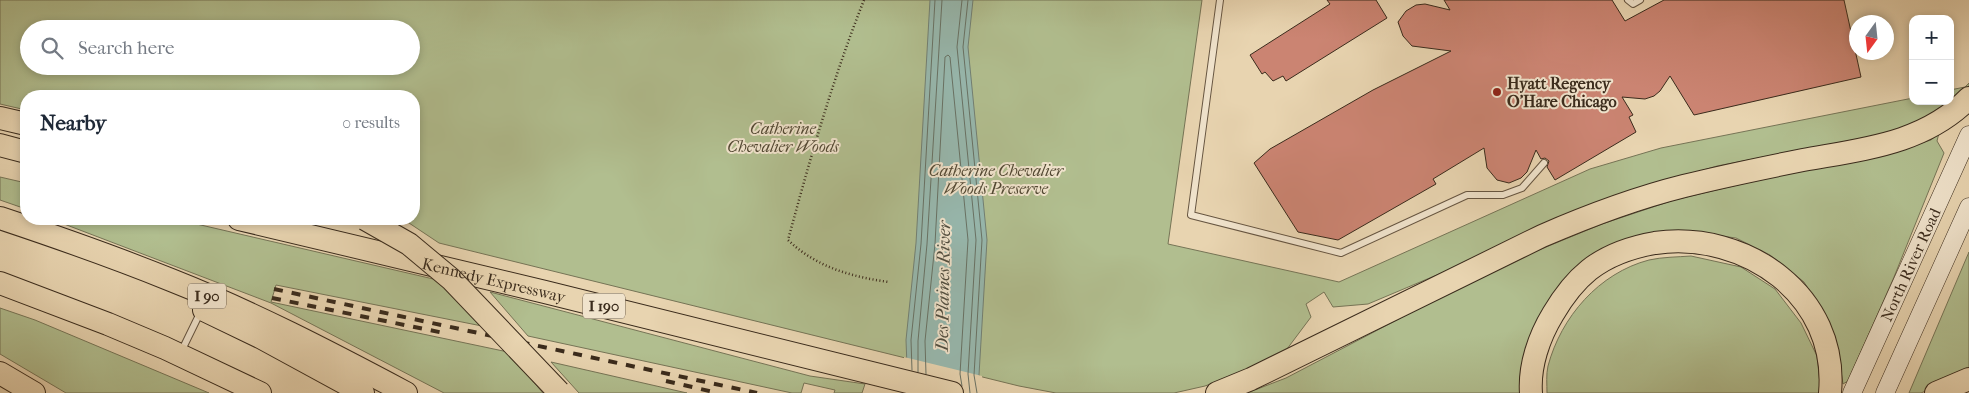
<!DOCTYPE html>
<meta charset="utf-8">
<style>
:root{--surface:#fff;--page:#f6f6f7;--text:#1f2937;--muted:#747a83;--line:#e0e1e3}
body{margin:0;font-family:"IM FELL French Canon",serif;background:var(--page);color:var(--text)}
.controls{position:absolute;right:15px;top:15px;display:grid;overflow:hidden;border-radius:10px;box-shadow:0 2px 8px #0003}
.controls button{width:45px;height:45px;display:grid;place-items:center;padding:0;border:0;border-bottom:1px solid var(--line);background:var(--surface);color:var(--text);font:25px sans-serif}
.compass{position:absolute;left:1849px;top:15px;width:45px;height:45px;border-radius:50%;background:var(--surface);box-shadow:0 2px 8px #0003;rotate:195deg}
.list{margin:0;padding:0;list-style:none}
h2{display:flex;justify-content:space-between;align-items:center;height:65px;margin:0;padding:0 20px;font-size:21px}
h2 small{font-size:16px;font-weight:400;color:var(--muted)}
.icon{flex:none;width:28px;height:28px;fill:none;stroke:currentColor;stroke-width:2;stroke-linecap:round;stroke-linejoin:round}
.map{position:relative;flex:none;width:1969px;height:393px;overflow:hidden}
.search{position:absolute;background:var(--surface);box-shadow:0 2px 8px #0003;left:20px;top:20px;width:400px;height:55px;display:flex;align-items:center;gap:12px;box-sizing:border-box;padding:0 18px;border-radius:28px;color:var(--muted);font-size:19px}
.panel{position:absolute;background:var(--surface);box-shadow:0 2px 8px #0003;left:20px;top:90px;width:400px;height:135px;border-radius:20px}
.map>svg:first-child{display:block}
.green{fill:#b1be8f;stroke:#767456;fill-rule:evenodd}
.water{fill:#97b8ae;stroke:#728074}
.pier{fill:#e8d4b0}
.lines{fill:none;stroke-linecap:round;stroke-linejoin:round}
.shore{stroke:#687265;stroke-width:1}
.building{fill:#cb8472;stroke:#3a2b1c}
.lane-casing{stroke:#665541;stroke-width:8}
.secondary-casing{stroke:#3a2b1c;stroke-width:19}
.highway-casing{stroke:#3a2b1c;stroke-width:24}
.path{stroke:#3a2b1c;stroke-width:2.5;stroke-dasharray:1 2.5;stroke-linecap:butt}
.lane{stroke:#f0e3cc;stroke-width:6}
.secondary{stroke:#f0e3cc;stroke-width:18}
.highway{stroke:#e8d4b0;stroke-width:22}
.rail{stroke:#3a2b1c;stroke-width:4;stroke-dasharray:9 9;stroke-linecap:butt}
.highway-bridge-casing{stroke:#3a2b1c;stroke-width:24;stroke-linecap:butt}
.highway-bridge{stroke:#e8d4b0;stroke-width:22}
.poi-dot{fill:#8f2418;stroke:#f0e3cc;stroke-width:2}
.labels{text-anchor:middle;stroke-width:4;stroke-linejoin:round;paint-order:stroke}
.shield{fill:#f0e3cc;stroke:#716251;stroke-width:1}
.shield-label{font-size:15px;font-weight:bold;fill:#3a2b1c}
.poi-label{font-size:16px;font-weight:bold;fill:#3a2b1c;stroke:#f0e3cc;text-anchor:start}
.park-label{font-size:16px;font-style:italic;fill:#524833;stroke:#f0e3cc}
.street-label{font-size:16px;fill:#3a2b1c;stroke:#f0e3cc}
.water-label{font-size:18px;font-style:italic;fill:#514e40;stroke:#f0e3cc}
</style>
<div class="map">
<svg width="1969" height="393" viewBox="0 0 1969 393">
<rect width="100%" height="100%" fill="#e8d4b0"/>
<filter id="stains"><feTurbulence type="fractalNoise" baseFrequency=".004" numOctaves="4"/><feColorMatrix values="0 0 0 0 .2 0 0 0 0 .09 0 0 0 0 .02 0 0 0 .5 -.17"/></filter>
<radialGradient id="worn" r=".72"><stop offset=".6" stop-color="#630" stop-opacity="0"/><stop offset="1" stop-color="#630" stop-opacity=".3"/></radialGradient>
<g class="green">
<path d="M0,0H1202L1168,244L1339,282L1590,169L1661,148L1913,98V101H1950V90L1965,87L1969,83V90L1937,119L1899,131L1717,166L1643,188L1368,304L1333,307L1324,292L1306,304L1311,317L1284,353L1268,363L1205,386L1174,393H1056L1019,386L439,243L403,219H414V96H26V110L0,104ZM29,29H411V66H29Z"/>
<path d="M1939,133L1937,141L1944,153L1894,277L1848,381L1843,384L1837,346L1824,314L1804,282L1770,255L1736,238L1692,232L1569,277L1522,393H1247L1286,378L1412,312L1517,259L1602,224L1674,200L1784,174L1875,157L1931,140Z"/>
<path d="M0,177L26,183V209L0,200Z"/>
<path d="M51,219H175L442,281L487,327L276,285L271,302L508,352L543,393H444L271,303Z"/>
<path d="M1969,252V372L1921,393H1909Z"/>
<path d="M1691,256L1741,267L1775,289L1801,323L1817,356L1821,393H1547C1547,385 1546,374 1548,366C1561,317 1599,273 1649,260C1662,257 1678,257 1691,256Z"/>
<path d="M490,292L810,376L865,384L862,393H834L835,390L804,383L801,393H792L528,336Z"/>
<path d="M0,308L35,320L209,393H66L0,354Z"/>
<path d="M551,362L687,393H579Z"/>
</g>
<path class="water" d="M930,0H973L968,47L987,240L979,375L982,393H908L906,340L916,243Z"/>
<path class="pier" d="M904,357L982,376L984,393H905Z"/>
<g class="lines">
<g class="shore">
<path d="M962,0L957,47L976,240L968,374L970,393"/>
<path d="M968,0L963,47L982,240L974,375L977,393"/>
<path d="M912,370L911,340L921,244L935,0"/>
<path d="M918,372V341L927,244L942,0"/>
<path d="M926,374L925,341L935,244L945,57L948,55L950,57L968,240L960,374L962,386"/>
</g>
</g>
<g class="building">
<path d="M1327,0H1376L1387,18L1286,81L1283,76L1273,81L1265,72L1262,74L1250,55L1330,4Z"/>
<path d="M1444,0H1612L1625,21L1664,0H1844L1861,77L1694,115L1670,76L1660,91L1654,96L1645,99L1622,97L1633,115L1629,117L1636,132L1555,180L1547,167L1549,161L1545,158L1541,159L1536,150L1527,172L1521,178L1509,183L1497,180L1487,168L1484,148L1433,179L1436,184L1338,240L1298,232L1254,163L1270,149L1373,90L1451,51L1412,46L1403,36L1398,22L1406,11L1416,5L1425,4L1450,10Z"/>
</g>
<g class="lines">
<defs>
<g id="lane">
<path d="M1220,0L1191,215L1341,253L1467,195H1503L1522,188L1544,163"/>
<path d="M1628,0L1633,4L1640,0"/>
<path d="M181,352L201,311"/>
</g>
<g id="secondary">
<path id="s1" d="M1852,393L1969,135"/>
<path d="M1885,393L1969,207"/>
</g>
<g id="highway">
<path d="M0,118L26,124"/>
<path d="M0,145L26,152"/>
<path d="M0,218C57,237 114,257 171,280C252,312 329,352 406,393"/>
<path id="s2" d="M239,219L545,292L952,393"/>
<path d="M0,283L108,324L165,348L260,393"/>
<path d="M204,310L262,338L363,393"/>
<path d="M0,373L34,393"/>
<path d="M1217,393L1251,379L1542,236C1588,216 1636,198 1684,186C1724,176 1763,168 1803,160C1863,149 1924,144 1969,98"/>
<path d="M1531,393C1529,366 1539,337 1553,314C1563,297 1574,282 1589,270C1608,255 1632,247 1655,243C1746,230 1839,296 1830,393"/>
<path d="M1936,393L1969,379"/>
</g>
</defs>
<use href="#lane" class="lane-casing"/>
<use href="#secondary" class="secondary-casing"/>
<use href="#highway" class="highway-casing"/>
<path class="path" d="M864,0C833,78 810,159 788,240C816,267 852,277 889,282"/>
<use href="#lane" class="lane"/>
<use href="#secondary" class="secondary"/>
<use href="#highway" class="highway"/>
<g class="rail">
<path d="M274,289L757,393"/>
<path d="M272,298L444,333"/>
<path d="M666,381L718,393"/>
</g>
<defs>
<path id="highway-bridge" d="M365,219L409,244L451,279L559,392"/>
</defs>
<use href="#highway-bridge" class="highway-bridge-casing"/>
<use href="#highway-bridge" class="highway-bridge"/>
</g>
<circle class="poi-dot" cx="1497" cy="92" r="5"/>
<g class="labels">
<g class="shield">
<rect x="188" y="283.5" width="38" height="25" rx="4"/>
<rect x="583" y="293.5" width="42" height="25" rx="4"/>
</g>
<g class="shield-label">
<text x="207" y="301">I 90</text>
<text x="604" y="311">I 190</text>
</g>
<g class="poi-label">
<text x="1507" y="89">Hyatt Regency<tspan x="1507" dy="18">O'Hare Chicago</tspan></text>
</g>
<g class="park-label">
<text x="783" y="134">Catherine<tspan x="783" dy="18">Chevalier Woods</tspan></text>
<text x="996" y="176">Catherine Chevalier<tspan x="996" dy="18">Woods Preserve</tspan></text>
</g>
<g class="street-label">
<text dy="6" stroke="none"><textPath href="#s1" startOffset="141">North River Road</textPath></text>
<text dy="6" stroke="none"><textPath href="#s2" startOffset="262">Kennedy Expressway</textPath></text>
</g>
<g class="water-label">
<text transform="translate(943 286) rotate(-89)" y="6">Des Plaines River</text>
</g>
</g>
<rect width="100%" height="100%" filter="url(#stains)"/>
<rect width="100%" height="100%" fill="url(#worn)"/>
</svg>
<div class="controls">
<button>+</button>
<button>−</button>
</div>
<svg class="compass" viewBox="-18 -18 36 36"><path d="M0-13l5 13h-10z" fill="#e53935"/><path d="M0 13l5-13h-10z" fill="#747a83"/></svg>
<div class="search"><svg class="icon" aria-label="search" viewBox="0 0 24 24"><circle cx="10" cy="10" r="6"/><path d="M15 15l6 6"/></svg>Search here</div>
<section class="panel">
<h2>Nearby<small>0 results</small></h2>
<ul class="list">
</ul>
</section>
</div>
